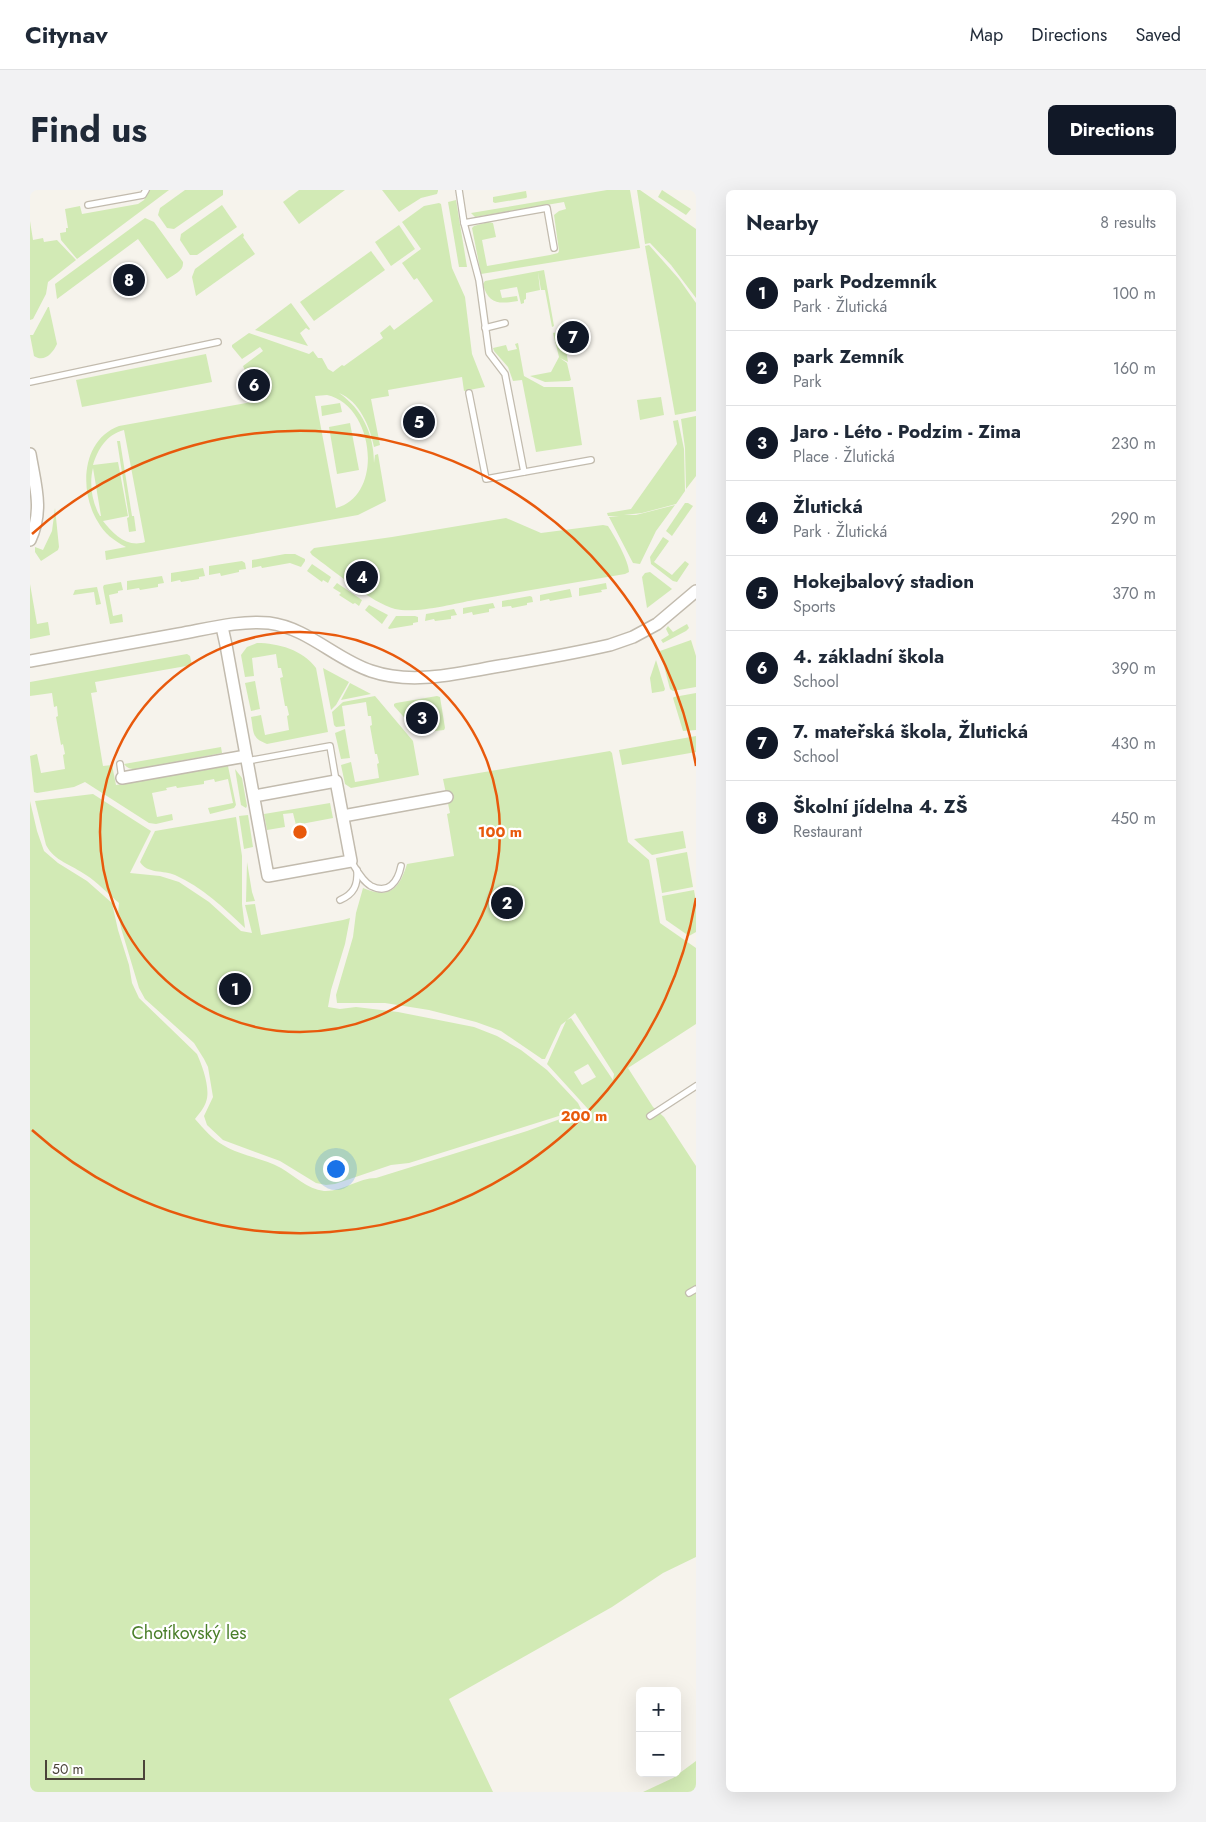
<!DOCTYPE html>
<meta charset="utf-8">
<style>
:root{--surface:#fff;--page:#f2f2f3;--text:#1f2937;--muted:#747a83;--line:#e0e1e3;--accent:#111827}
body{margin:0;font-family:Jost,sans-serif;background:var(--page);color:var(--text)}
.controls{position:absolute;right:15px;bottom:15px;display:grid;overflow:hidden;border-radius:8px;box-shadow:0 5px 20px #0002}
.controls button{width:45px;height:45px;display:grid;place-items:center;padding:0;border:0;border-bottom:1px solid var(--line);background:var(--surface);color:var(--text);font:25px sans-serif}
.scale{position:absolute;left:15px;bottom:12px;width:100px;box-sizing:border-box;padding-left:5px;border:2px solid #4b4439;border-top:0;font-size:14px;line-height:18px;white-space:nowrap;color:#4b4439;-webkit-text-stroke:4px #fff;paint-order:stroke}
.you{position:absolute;left:305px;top:978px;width:18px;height:18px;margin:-12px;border:4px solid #fff;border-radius:50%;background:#1a73e8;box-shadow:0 0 0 8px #1a73e833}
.badge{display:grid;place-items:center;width:32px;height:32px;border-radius:50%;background:var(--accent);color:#fff;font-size:16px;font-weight:700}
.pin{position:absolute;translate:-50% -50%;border:2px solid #fff;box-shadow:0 1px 5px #0006}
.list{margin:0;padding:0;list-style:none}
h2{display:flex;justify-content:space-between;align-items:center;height:65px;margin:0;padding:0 20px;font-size:21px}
h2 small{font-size:16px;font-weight:400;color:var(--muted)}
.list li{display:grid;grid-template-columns:32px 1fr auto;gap:15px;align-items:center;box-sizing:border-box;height:75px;padding:0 20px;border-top:1px solid var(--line)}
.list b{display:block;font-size:19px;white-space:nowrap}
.list p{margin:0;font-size:16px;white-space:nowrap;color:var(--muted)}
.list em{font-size:16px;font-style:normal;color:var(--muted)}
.map{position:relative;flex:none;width:666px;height:1602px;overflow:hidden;border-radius:8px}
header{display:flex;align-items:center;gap:30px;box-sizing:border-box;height:70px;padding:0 25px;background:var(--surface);border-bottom:1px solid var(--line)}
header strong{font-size:24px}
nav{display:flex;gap:28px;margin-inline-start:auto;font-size:18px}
.intro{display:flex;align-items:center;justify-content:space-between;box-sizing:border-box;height:120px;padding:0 30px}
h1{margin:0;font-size:35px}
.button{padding:12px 22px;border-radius:8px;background:var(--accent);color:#fff;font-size:18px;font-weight:700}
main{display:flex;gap:30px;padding:0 30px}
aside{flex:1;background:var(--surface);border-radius:8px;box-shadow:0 5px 20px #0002}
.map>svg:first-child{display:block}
.green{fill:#d2eab5;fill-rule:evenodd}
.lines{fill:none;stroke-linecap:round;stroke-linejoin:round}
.service-casing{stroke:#c2bbae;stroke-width:8}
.minor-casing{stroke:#c2bbae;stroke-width:14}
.service{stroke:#fff;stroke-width:5.5}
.minor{stroke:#fff;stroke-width:11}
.ring{fill:none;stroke:#e8590c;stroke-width:2.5}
.labels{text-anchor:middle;stroke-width:4.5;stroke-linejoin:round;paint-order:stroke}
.park-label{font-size:18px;fill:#4a7f2a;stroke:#fff}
.centre{fill:#e8590c;stroke:#fff;stroke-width:2.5}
.ring-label{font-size:15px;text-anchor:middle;font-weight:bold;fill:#e8590c;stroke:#fff;stroke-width:4.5;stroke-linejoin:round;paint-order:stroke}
</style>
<header>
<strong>Citynav</strong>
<nav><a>Map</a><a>Directions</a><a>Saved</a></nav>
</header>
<div class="intro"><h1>Find us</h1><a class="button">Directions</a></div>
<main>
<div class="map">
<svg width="666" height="1602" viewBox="0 0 666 1602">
<rect width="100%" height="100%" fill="#f6f3ec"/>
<g class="green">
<path d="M120,0H139L47,69L31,50L30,43L36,42V38H38L35,19L50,16L52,24L108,14L114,10Z"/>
<path d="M155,0H193V5L144,39L137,38L128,25L130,18Z"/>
<path d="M269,0H315L269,34L253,12Z"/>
<path d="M352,0H408V1L407,4L391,8L369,22Z"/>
<path d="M577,0H600L610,58L451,84L442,38L444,36L458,32L463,33L466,47L452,50L457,76L520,65L528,63L529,61L524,25L529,21L536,19L534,12L445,27L441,23Z"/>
<path d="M607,0H610L666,39V108L641,75L620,53L615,54Z"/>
<path d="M632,0L661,19L656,25L628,7Z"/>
<path d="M496,1L497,7L496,8L465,13L463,12V7Z"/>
<path d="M426,10L437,77H429L418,12Z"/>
<path d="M409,13L411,14L422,78L435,107L442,164L455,197L434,201L432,187L358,200L359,206L341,209L350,255L344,257C340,236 329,211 309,203C332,219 344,244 344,273L345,265L348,264L356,311L328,325L76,370L75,361L96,357C84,351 74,343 68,332C49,302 51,250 89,236L228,211L213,176L233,161L230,157L212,169L202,157V155L219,143L279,164L283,161L288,168H292L298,179L303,182L312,175L314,176L353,148L350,143L360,135L364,140L403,111L387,88L384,90L372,73L391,59L372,32L394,16ZM297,205C344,215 355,305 306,318L285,206ZM94,240L115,352C97,358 83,344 73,331L98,326L88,272L63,275C68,259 76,245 94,240ZM63,278L71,326H70C62,313 59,293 63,278Z"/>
<path d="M192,15L207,37L167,65H160L150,50L151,44Z"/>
<path d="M115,28L124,32L153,72C154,81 143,85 137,89L108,49L27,109L25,94Z"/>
<path d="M0,31L3,50L13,48L14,52L27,50L46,70L18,92L16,104L3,129L0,130Z"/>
<path d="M369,35L385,59L361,76L345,52Z"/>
<path d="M213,43L214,46L213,47L225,64L166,106L162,87L165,79Z"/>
<path d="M619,55L649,89L666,113V221L645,225L615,56Z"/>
<path d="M341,61L355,80L284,131L270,112Z"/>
<path d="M514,80L524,136L522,137L515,100H511L508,82L510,100L496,103V109L494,110V113L491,114L487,97L470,100L472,108L487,106L488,111C470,114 458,115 453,94L455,91Z"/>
<path d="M261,113L280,139L279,140L276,138L270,143L278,156L225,140Z"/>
<path d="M18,117H19L27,154C23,163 14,173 4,166L0,145H3Z"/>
<path d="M533,141L538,172L530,168L537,173L541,190L539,191L515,192L500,186L521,182L529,167L523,143Z"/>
<path d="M488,153L494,186L514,197H543L552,255L506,262L492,190L483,191L478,177L464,161L463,158L476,155L478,161L487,159L485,154Z"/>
<path d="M176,164L182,192L52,217L46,190Z"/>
<path d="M631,207L634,225L610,230L607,210Z"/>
<path d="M310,213L312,222L292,226L291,216Z"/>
<path d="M666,226V286L656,299L655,258L651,229Z"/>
<path d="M648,230L654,259L655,301L646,314L612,323L594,325H606L645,315L626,341L610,374L603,373L579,327L589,326H578L577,323L601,319L647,254L643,231Z"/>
<path d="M320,233L329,280L307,284L299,237Z"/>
<path d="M87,251H90L102,326H104L106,341L99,342L97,328L99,327Z"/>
<path d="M655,313H658L663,316L642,346L636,341Z"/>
<path d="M25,318L29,357L28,360L11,371L5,362V357L13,360L22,341Z"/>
<path d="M476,328L511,343L573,335L578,336C584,345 599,371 599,382L595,384C544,393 494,401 444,410C423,414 385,424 365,419C342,413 303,380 282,365L280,362L284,358L362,347Z"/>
<path d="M633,347L639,351L624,372L642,385L655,371L659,374L647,392L643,391L621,374L620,367Z"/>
<path d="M255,364H265L275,369V371L271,377L260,373L232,378L231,376L222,378V370Z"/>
<path d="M212,371L215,373L216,379L209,380V382L191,386L190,383L179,385V376Z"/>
<path d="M282,374L301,387L298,393L293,390L292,392L277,381Z"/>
<path d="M173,378L175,386L169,387V389L151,392L150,390L141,392V383Z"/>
<path d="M620,382L642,399L617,418L612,387L615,383Z"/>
<path d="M132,386L134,393L128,394V397L110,400L109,398L97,400V391Z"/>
<path d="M91,392L93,400L88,401V403L79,405L83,426L92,424L93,432L80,434L73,397L74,395Z"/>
<path d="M307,393L332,410L329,416L325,413L323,414L309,405L311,403L303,398Z"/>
<path d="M576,393L577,399L571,400L572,402L549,406V398Z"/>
<path d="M0,394L7,434L18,432L20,445L0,449Z"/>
<path d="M67,397L71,414L66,415L64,402L43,405L45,400Z"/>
<path d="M540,399L542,407L520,411L519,409L510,411V405Z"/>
<path d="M500,406L502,407L503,412L497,413V415L482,418L481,416L472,417V411Z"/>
<path d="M463,413L465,418L459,419V422L443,425L442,422L433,424V418Z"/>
<path d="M339,415L358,425L352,434L335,420Z"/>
<path d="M424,419L427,425L421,426V429L405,431L404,429L395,431L396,424Z"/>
<path d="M366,426H385L388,427V432L383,433V435L359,439L358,438Z"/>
<path d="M657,434L659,438L656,441L633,453L631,450L639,445L636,439L638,436L643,442Z"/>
<path d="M661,450L666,466V497L643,501L640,499L630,461Z"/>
<path d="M227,453C248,453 273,460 286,478L298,542L237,554C221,548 224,542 221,527L231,525L235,545L259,540L257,526L259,525L257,516H255L250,488L253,487L251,478H248L246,464L222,468L224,486L215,487L211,465L217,457Z"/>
<path d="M157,464L160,466L162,475L65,492L67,502L61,503L73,576L82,575L86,595L198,576L206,615L204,618L180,624L178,618L203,613L198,589L185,592L184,589L174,591V594L147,598L146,596L136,598L137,600L122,603L127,627L142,624L143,630L126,634L119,633L55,592L44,597L7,603L4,602L0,566L7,564L11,583L35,579L33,565L35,564L33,554L31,555L26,527L28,526L27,516L24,517L22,503L0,506V492Z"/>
<path d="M626,470L635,499L634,501L622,503L620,488Z"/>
<path d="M293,478L319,492L306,515L301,520Z"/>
<path d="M225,491L230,519L221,521L215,493Z"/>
<path d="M320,493L341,504L311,510Z"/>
<path d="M666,503V540L653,541L643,508L644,507Z"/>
<path d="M345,506L383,551L389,585L321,598L315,594L311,575L321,572L325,592L349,588L347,574L349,573L347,564H345L340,536L342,535L341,526H338L336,512L312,516L315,536L306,537L304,535L302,522L313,512Z"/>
<path d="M407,506L410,507L415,538L414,540L388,543L364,516V514L366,513Z"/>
<path d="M315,539L320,568L311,569L305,543Z"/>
<path d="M666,546V562L592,575L589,560Z"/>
<path d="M191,557L192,563L113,578C106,579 99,581 94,574Z"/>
<path d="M580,561L582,563L598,652L619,670L630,733L666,758V834L598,878L623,917L634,927L666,976V1367L633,1383L582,1417L419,1509L463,1602H0V611L7,641L14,661L28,673L57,691L82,713L88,740L99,775L102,793L109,808L167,864C172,875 181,899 176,912C174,918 169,924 165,929C174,939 182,949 193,955C211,966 233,968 251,978C265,986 277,999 294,1001C312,1002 328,988 346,988L497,941L558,919L517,874L536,831L531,835L515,869H512L471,841L446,832L399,820L355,813H307L306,805L323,747L326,723L333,698C359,709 369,700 377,674L424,666L417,624L420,623L413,589ZM545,823L584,884L583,890L541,828L537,830ZM558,874L566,887L552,895L544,882Z"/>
<path d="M205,579L212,588L217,616L216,618L211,615Z"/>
<path d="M63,604L121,641L100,683L130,686L149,692L179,712L211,741L222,743L215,715L225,714L231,745L313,730L320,728L315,754L301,800L298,817L310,819L326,817L368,822L444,837L467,846L491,860L517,880L548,913L551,919L379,973L361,975L305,994L296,995L286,993L250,971L193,950L177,935L174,926L183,907L178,877L174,869L164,853L115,809L109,798L91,738L88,724L89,713C78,704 67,692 56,685C42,675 24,671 16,655L5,611Z"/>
<path d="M300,613L303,628L266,635L263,623L253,624L255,637L237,640L234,624Z"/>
<path d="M218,625L223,657L214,659L209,626Z"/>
<path d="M206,627L212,666V714L215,738C194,718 172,697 145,685C134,680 117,684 110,672L125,641Z"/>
<path d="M653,641L656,658L622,665L604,649Z"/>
<path d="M657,662L663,697L632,703L626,668Z"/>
<path d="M217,672L222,702L225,711L216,712Z"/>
<path d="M664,700L666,712V742L659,746L636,730L632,706Z"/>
<path d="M666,1571V1602H613L643,1588Z"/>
</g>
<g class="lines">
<defs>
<g id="service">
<path d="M429,0L434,33L517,18L524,58"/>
<path d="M58,15L113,5L116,0"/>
<path d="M434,33L449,90L459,163L475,184L494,282"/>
<path d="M455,138L475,133"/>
<path d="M0,192L188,152"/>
<path d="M439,203L456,289L561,270"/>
<path d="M217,571L300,556L306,591"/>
<path d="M90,574L92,588"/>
<path d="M321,671C326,679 332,691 341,696C359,705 368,691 371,676"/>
<path d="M310,710C324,704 328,695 327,680"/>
<path d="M620,926L666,896"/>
<path d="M659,1103L666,1099"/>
</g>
<g id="minor">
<path d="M0,264C5,294 14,320 0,350"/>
<path d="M192,437L196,455L238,686L321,671L306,591L224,606"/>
<path d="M0,471C50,462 99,453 149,444C177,439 210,430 239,433C278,438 305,469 341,481C385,496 431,482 476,475C511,469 545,463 580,455L603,447L627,434L666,401"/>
<path d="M92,588L216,566"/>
<path d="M313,626L417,607"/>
</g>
</defs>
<use href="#service" class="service-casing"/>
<use href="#minor" class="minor-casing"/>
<use href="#service" class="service"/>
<use href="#minor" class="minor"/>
</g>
<g class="ring">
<circle cx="270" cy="642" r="200"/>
<path d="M666 708A401 401 0 0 1 2 940M2 344A401 401 0 0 1 666 576"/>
</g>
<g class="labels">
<g class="park-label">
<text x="159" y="1449">Chotíkovský les</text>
</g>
</g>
<circle cx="270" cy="642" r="8" class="centre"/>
<g class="ring-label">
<text x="470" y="647">100 m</text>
<text x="554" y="931">200 m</text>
</g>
</svg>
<div class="controls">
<button>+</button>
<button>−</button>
</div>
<div class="scale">50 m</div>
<div class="you"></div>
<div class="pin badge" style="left:205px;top:799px">1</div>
<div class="pin badge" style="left:477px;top:713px">2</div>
<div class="pin badge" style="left:392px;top:528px">3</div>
<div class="pin badge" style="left:332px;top:387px">4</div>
<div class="pin badge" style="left:389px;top:232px">5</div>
<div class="pin badge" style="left:224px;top:195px">6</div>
<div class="pin badge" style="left:543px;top:147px">7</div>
<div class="pin badge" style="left:99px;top:90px">8</div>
</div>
<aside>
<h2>Nearby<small>8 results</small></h2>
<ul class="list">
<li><span class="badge">1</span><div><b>park Podzemník</b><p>Park · Žlutická</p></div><em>100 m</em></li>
<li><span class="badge">2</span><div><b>park Zemník</b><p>Park</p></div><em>160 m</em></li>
<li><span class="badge">3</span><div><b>Jaro - Léto - Podzim - Zima</b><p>Place · Žlutická</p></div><em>230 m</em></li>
<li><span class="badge">4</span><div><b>Žlutická</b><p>Park · Žlutická</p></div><em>290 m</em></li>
<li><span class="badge">5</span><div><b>Hokejbalový stadion</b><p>Sports</p></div><em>370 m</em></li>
<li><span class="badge">6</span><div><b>4. základní škola</b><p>School</p></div><em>390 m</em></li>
<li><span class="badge">7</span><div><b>7. mateřská škola, Žlutická</b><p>School</p></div><em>430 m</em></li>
<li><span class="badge">8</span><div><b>Školní jídelna 4. ZŠ</b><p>Restaurant</p></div><em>450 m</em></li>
</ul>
</aside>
</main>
